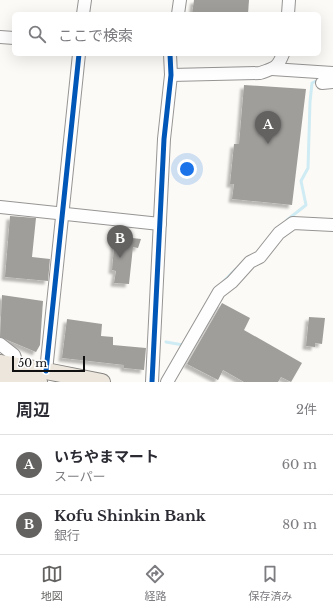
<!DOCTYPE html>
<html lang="ja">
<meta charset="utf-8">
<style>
:root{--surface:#fff;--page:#f2f2f3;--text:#2b2b33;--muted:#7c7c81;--line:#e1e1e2;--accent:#636260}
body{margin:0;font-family:"Libre Baskerville","Noto Sans JP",serif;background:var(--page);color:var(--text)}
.scale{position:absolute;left:12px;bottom:10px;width:73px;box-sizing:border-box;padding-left:4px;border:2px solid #101010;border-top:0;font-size:11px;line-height:14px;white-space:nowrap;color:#101010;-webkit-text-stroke:3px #fff;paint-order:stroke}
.you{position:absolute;left:187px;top:169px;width:14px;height:14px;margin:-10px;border:3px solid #fff;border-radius:50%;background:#1a73e8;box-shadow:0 0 0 6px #1a73e833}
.badge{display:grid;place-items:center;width:26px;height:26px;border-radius:50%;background:var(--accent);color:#fff;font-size:13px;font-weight:700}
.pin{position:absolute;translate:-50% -33px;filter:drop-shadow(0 1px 2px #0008)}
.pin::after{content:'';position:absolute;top:21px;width:14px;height:12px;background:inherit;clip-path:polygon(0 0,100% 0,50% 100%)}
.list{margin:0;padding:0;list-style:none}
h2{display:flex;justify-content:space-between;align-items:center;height:52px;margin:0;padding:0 16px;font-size:17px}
h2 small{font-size:13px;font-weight:400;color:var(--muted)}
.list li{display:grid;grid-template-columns:26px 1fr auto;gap:12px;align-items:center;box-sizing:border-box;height:60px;padding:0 16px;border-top:1px solid var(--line)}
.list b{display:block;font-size:15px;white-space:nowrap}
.list p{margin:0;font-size:13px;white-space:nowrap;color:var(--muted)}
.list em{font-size:13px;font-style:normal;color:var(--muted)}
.icon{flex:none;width:22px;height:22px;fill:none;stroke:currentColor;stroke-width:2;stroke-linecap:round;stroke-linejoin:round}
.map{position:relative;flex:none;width:333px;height:382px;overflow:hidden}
.search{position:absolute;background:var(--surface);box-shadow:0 4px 16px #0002;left:12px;right:12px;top:12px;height:44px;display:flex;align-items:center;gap:10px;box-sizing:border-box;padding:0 14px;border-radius:6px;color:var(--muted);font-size:15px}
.sheet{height:172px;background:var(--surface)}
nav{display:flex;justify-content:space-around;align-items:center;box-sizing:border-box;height:56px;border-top:1px solid var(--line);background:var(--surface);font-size:11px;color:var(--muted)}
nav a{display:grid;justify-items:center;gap:2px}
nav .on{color:var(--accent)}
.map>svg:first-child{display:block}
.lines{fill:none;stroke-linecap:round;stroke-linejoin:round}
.stream{stroke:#cfebf3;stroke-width:3}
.building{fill:#a09e9b;filter:url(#shadow)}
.minor-casing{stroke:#969594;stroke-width:14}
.major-casing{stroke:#848381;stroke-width:18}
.minor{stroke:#fffefe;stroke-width:12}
.major{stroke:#ece6dc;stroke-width:16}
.cycleway-casing{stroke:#fff;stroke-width:8}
.cycleway{stroke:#0057b8;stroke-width:5}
</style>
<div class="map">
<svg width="333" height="382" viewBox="0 0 333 382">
<defs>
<filter id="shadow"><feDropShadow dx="-3.5" dy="3.5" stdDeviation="1" flood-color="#0004"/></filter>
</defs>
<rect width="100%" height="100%" fill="#fcfaf6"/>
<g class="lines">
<g class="stream">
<path d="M287,220L306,205L301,181L308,168L310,102L312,83L320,79"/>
<path d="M223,282L236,269"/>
<path d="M166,342L183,345L184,344"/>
</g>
</g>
<g class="building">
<path d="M194,0H249L248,14H192Z"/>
<path d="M244,85L306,89L292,205L232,199L234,184H230L234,144H239Z"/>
<path d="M10,216L36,218L32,257L50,259L48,281L5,277Z"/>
<path d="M115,236L141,239L138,248L133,247L129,284L114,283L116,271L112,270Z"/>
<path d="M2,295L43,301L40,345L36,352L0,337Z"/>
<path d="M222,303L250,318L244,330L302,363L291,382L281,377L278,382H244L223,370L218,380L187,364Z"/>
<path d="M309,317L325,318L322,344L315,343V347L306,346Z"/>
<path d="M67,319L102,324L101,336L113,337V345L146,348L144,370L124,368V365L62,358Z"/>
</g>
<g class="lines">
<defs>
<g id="minor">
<path d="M83,14L85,0"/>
<path d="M178,14L180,0"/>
<path d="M288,14L289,0"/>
<path d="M0,37L14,38"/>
<path d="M272,69L333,73"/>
<path d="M171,75L260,73C274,68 277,69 283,54"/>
<path d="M322,83L333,82"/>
<path d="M0,207L160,224"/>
<path d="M0,344L14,355L18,366"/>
<path d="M46,371L79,54"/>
<path d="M152,382L164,139L171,75L170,54"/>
<path d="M167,382L219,292L232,282L250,262L260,257L279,233L293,223L333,225"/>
</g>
<g id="major">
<path d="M0,363L46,371L102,382"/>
<path d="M0,375L39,382"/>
</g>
</defs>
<use href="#minor" class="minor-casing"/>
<use href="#major" class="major-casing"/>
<use href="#minor" class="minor"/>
<use href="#major" class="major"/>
<defs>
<g id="cycleway">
<path d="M46,371L79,54"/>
<path d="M152,382L164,139L171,75L170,54"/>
</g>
</defs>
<use href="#cycleway" class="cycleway-casing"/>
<use href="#cycleway" class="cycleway"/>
</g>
</svg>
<div class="scale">50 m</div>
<div class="you"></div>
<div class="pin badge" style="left:268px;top:144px">A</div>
<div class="pin badge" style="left:120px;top:258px">B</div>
<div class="search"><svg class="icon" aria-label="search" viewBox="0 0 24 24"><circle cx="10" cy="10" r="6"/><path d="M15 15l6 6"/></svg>ここで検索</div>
</div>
<section class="sheet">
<h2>周辺<small>2件</small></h2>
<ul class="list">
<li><span class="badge">A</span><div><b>いちやまマート</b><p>スーパー</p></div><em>60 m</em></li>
<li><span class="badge">B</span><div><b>Kofu Shinkin Bank</b><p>銀行</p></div><em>80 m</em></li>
</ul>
</section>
<nav>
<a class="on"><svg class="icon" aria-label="map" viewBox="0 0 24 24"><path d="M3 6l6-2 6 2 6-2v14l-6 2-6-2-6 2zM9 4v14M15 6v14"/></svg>地図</a>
<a><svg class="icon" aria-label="directions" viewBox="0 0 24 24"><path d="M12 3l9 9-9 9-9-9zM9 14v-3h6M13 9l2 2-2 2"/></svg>経路</a>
<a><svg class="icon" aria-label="saved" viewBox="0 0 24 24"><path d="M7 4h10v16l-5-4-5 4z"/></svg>保存済み</a>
</nav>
